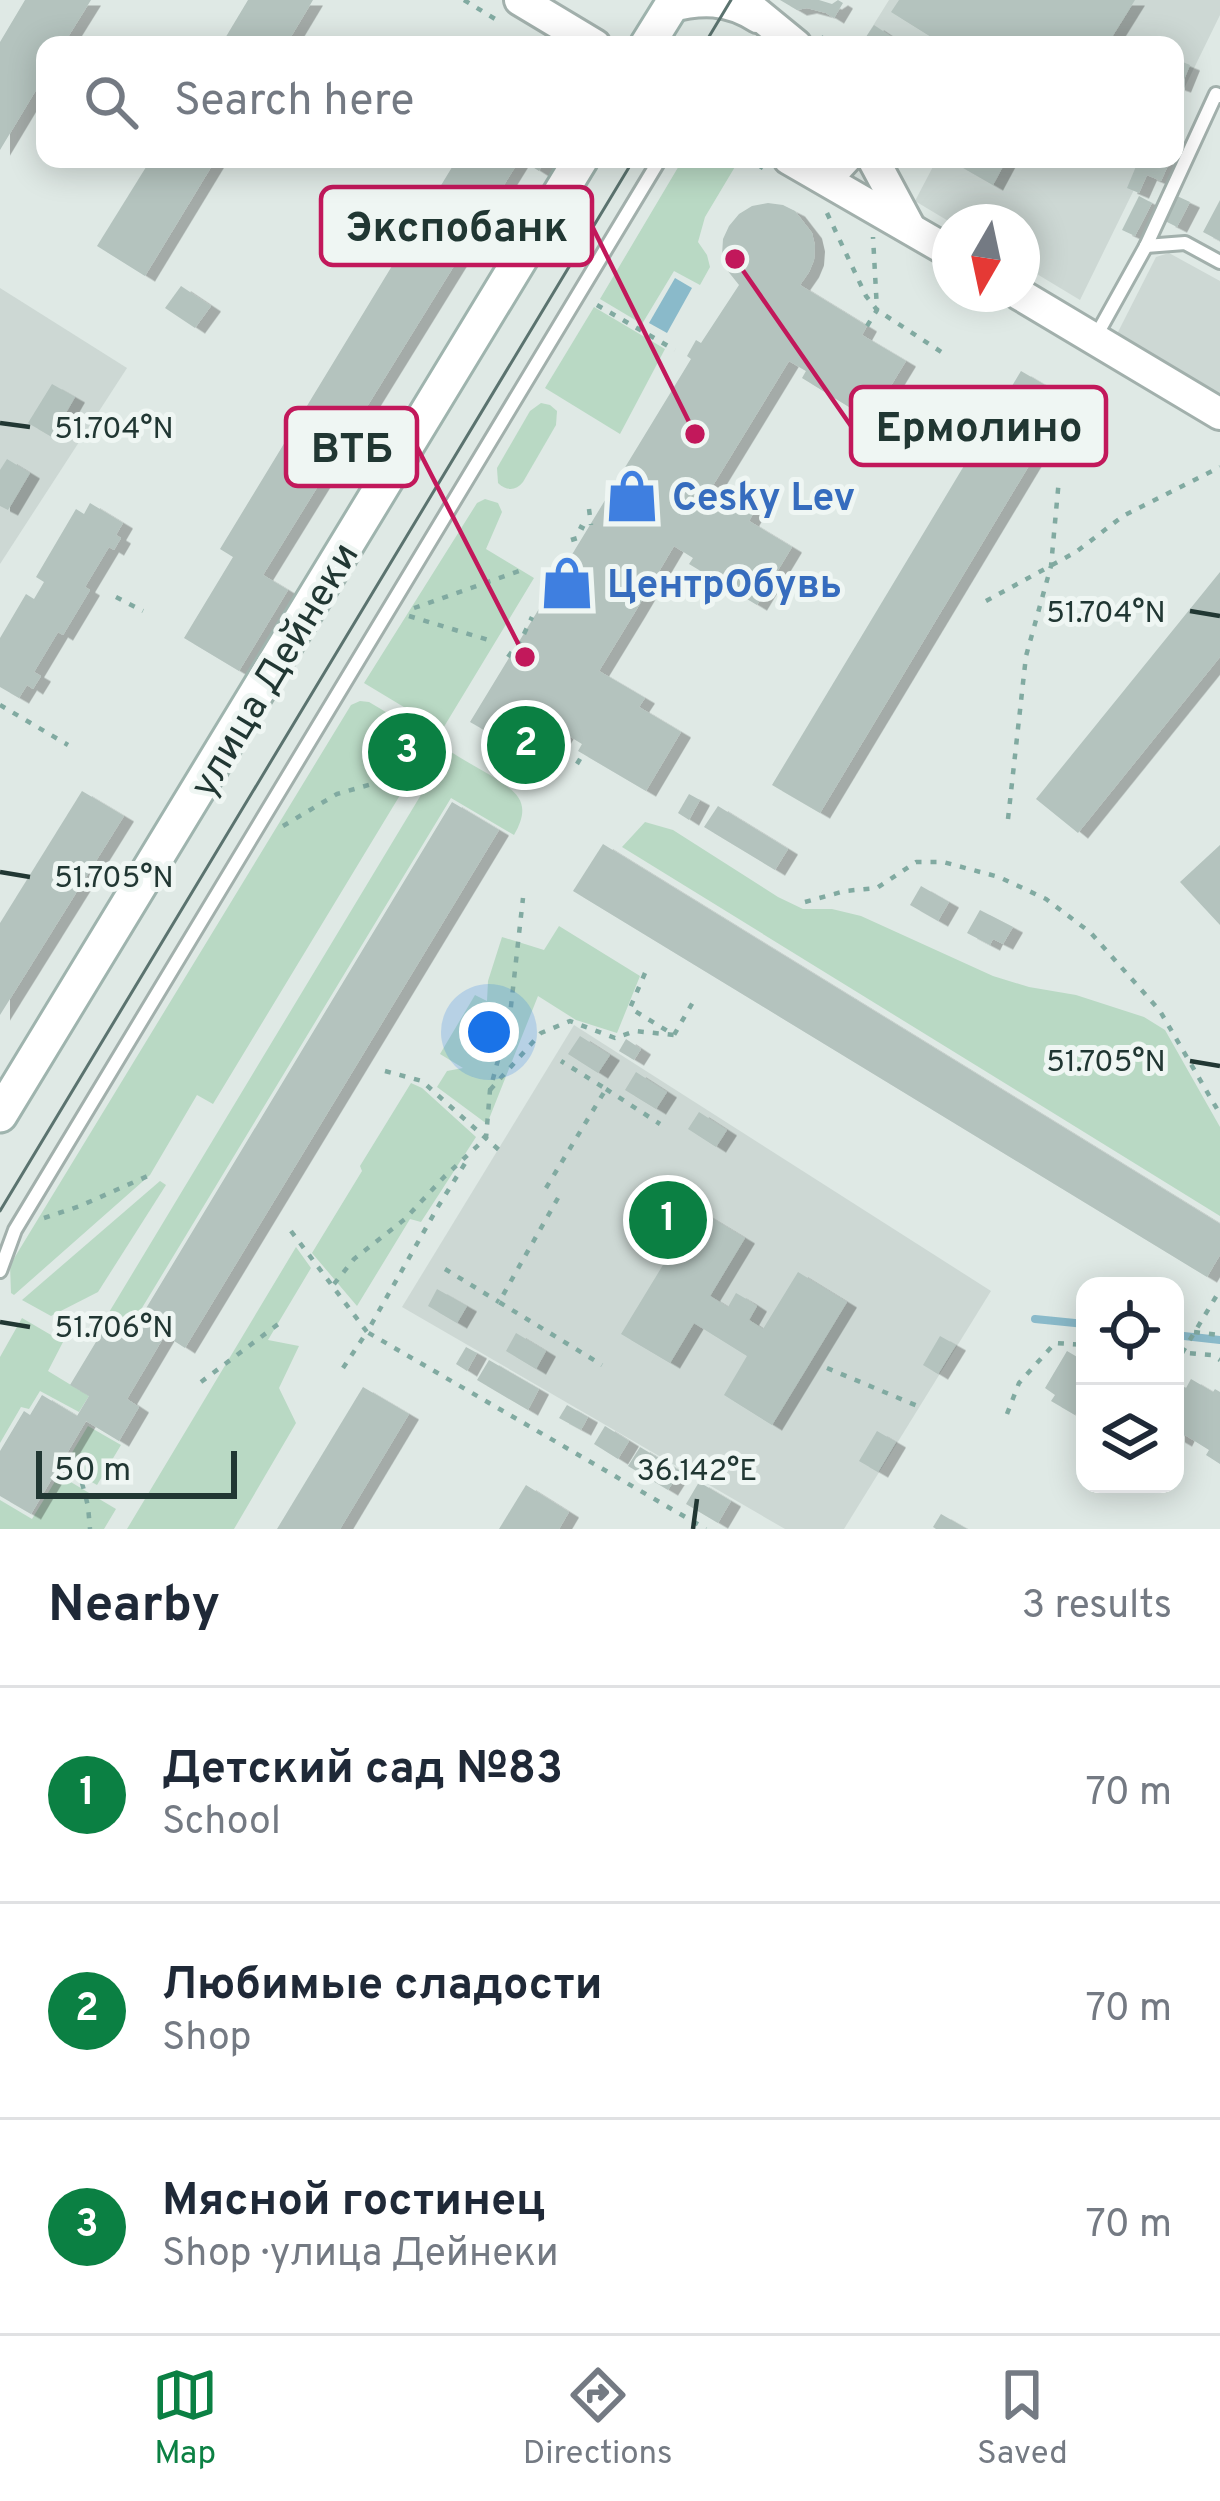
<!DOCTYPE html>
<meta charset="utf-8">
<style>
:root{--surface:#fff;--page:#f2f2f3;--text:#1f2937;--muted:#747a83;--line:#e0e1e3;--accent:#0b8043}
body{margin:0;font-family:Overpass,sans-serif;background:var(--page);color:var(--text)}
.controls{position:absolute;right:36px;bottom:36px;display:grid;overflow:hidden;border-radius:24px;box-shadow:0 6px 30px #0003}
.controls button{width:108px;height:108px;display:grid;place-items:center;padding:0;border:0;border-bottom:3px solid var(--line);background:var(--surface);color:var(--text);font:60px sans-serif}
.compass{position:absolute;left:932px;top:204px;width:108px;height:108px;border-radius:50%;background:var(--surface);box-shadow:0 6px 30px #0003;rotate:189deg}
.scale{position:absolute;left:36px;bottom:30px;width:201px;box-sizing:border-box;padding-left:12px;border:6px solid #213733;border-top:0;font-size:33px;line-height:42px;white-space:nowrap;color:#213733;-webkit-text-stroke:9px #eff6f3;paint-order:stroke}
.you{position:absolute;left:489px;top:1032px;width:42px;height:42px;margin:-30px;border:9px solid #fff;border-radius:50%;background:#1a73e8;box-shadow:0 0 0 18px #1a73e833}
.badge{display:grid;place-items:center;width:78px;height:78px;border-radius:50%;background:var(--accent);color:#fff;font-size:39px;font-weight:700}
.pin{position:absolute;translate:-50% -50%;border:6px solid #fff;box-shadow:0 3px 12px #0006}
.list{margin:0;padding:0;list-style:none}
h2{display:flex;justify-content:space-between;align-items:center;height:156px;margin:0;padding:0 48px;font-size:51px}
h2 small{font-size:39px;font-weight:400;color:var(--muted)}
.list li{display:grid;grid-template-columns:78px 1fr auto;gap:36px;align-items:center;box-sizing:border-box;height:216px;padding:0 48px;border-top:3px solid var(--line)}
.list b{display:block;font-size:45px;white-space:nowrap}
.list p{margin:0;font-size:39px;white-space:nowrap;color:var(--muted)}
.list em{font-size:39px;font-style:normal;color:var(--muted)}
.icon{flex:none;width:66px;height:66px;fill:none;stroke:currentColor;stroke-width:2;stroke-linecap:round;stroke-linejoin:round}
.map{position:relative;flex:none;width:1220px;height:1529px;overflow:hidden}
.search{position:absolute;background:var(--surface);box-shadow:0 6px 30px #0003;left:36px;right:36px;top:36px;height:132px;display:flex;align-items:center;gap:30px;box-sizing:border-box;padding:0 42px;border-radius:24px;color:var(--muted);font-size:45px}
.sheet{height:804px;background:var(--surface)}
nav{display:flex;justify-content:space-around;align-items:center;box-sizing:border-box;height:168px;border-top:3px solid var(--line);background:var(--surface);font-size:33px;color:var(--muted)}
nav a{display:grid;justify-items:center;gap:6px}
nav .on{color:var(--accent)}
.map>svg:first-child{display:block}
.built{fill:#cdd8d4}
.green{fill:#b9d9c4}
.water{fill:#8abaca}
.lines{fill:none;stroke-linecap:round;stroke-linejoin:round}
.stream{stroke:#8abaca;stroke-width:8}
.building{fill:#b4c3be;filter:url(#shadow)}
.service-casing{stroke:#a2b0ac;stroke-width:18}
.minor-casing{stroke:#a2b0ac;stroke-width:30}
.tertiary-casing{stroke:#a2b0ac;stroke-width:36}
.secondary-casing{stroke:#9fb4ae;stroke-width:39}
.path{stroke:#81aaa1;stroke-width:4.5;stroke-dasharray:6 9;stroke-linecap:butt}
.service{stroke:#fff;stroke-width:12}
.minor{stroke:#fff;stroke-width:24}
.tertiary{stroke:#fff;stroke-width:30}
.secondary{stroke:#fff;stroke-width:33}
.tram{stroke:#5b736f;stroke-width:3}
.ticks{fill:none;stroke:#213733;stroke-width:4.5}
.labels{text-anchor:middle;stroke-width:10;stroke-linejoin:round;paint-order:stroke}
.shop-label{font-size:39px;font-weight:bold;fill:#366cbe;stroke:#eff6f3;text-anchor:start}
.street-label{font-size:39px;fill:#213733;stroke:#eff6f3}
.ticks-label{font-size:30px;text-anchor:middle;fill:#213733;stroke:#eff6f3;stroke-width:10;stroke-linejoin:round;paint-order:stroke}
.leader{fill:none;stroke:#c2185b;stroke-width:4.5}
.callout-dot{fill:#c2185b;stroke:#eff6f3;stroke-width:4.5}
.callout{fill:#eff6f3;stroke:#c2185b;stroke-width:4.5}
.callout-label{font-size:42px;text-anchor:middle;font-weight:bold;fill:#213733}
</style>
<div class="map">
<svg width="1220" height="1529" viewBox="0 0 1220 1529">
<defs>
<filter id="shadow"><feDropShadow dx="10" dy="5.5" stdDeviation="0" flood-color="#0004"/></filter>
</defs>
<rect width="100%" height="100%" fill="#dfe9e5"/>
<g class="built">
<path d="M889,0H1220V15L1175,107V45H861Z"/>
<path d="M937,159H1149L1080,300L1022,265V222H950L915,201Z"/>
<path d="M1169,253L1220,281V402L1115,338L1156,257Z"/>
<path d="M0,288L127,368L0,564Z"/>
<path d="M574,1025L991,1291L844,1529H785L402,1307Z"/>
</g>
<g class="green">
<path d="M683,159L739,160L705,217L698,242L707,255L710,267L700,285L674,271L642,324L600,299Z"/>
<path d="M594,307L665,349L620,434L545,388Z"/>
<path d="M541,403L550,405L557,411L556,425L523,482C516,491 506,491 498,483L497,468L530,411Z"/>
<path d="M485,499L498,503L502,512L486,549L534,578L442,730L364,683L477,503Z"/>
<path d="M360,701L369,702L428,737L425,743L406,733L388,765L411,777L213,1104L197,1095L150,1175L14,1295L11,1293L10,1265L351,705Z"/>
<path d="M448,750C462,759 476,767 490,775C517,792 533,802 514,835L451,798L128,1331L108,1319V1314Z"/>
<path d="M645,822L673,830L778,897L803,909H832L861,916L993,976L1029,987L1076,995L1144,1017L1165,1030L1220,1127V1216L622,847Z"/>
<path d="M559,926L640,976L617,1033L576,1020L538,996L487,1124L437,1087L447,1071L463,1068L440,1054L475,995L487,1001L488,981L502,937L544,950Z"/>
<path d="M411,1083L422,1088L476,1137L421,1222L410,1219L357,1306L312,1253L362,1171L360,1166Z"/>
<path d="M160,1181L166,1185L98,1292L51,1316L22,1300Z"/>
<path d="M296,1247L311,1268L268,1340L299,1346L279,1388L296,1423L234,1529H127Z"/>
<path d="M22,1318L63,1342L48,1371L89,1396L79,1412L40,1391L29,1409L21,1407L0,1443V1357Z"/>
<path d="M88,1426L121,1445L97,1485L64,1466Z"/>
<path d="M59,1475L116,1509L104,1529H0V1500L32,1519Z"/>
</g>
<path class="water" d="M675,278L692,288L667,333L649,323Z"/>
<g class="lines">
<g class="stream">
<path d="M1035,1319L1085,1324"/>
<path d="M1175,1335L1220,1340"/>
</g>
</g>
<g class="building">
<path d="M25,0H91L63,45H45V75L0,150V42Z"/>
<path d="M248,0H313L286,45H221Z"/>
<path d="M780,0H819L832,4L838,0L843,3L834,18L826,13L807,8L797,10Z"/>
<path d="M899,0H1135L1107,45H944L891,12Z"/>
<path d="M874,25L904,45H865L862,43Z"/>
<path d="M1178,60L1190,65L1181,87L1175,85V68Z"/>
<path d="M151,159H216L145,276L97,246Z"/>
<path d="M457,159H546L539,171L520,159L263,575L288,590L239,671L184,638L233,557L220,549Z"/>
<path d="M954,159H1007L993,185L953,162Z"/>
<path d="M1139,159H1171L1161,181L1147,175L1139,193L1127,188Z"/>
<path d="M1139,196L1152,203L1135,236L1122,230Z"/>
<path d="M1177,196L1190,202L1177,227L1165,221Z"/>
<path d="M1220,200V241L1203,232Z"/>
<path d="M768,203L783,205L795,211L812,233L815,246L814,260L809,272L800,285L867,326L862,335L906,361L870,420L802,378L806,371L789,361L712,487L754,512L749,521L792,547L757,605L689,564L693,558L674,546L635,612L599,671L645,698L639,707L681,732L646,791L578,751L582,744L564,733L545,765L470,722L691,359L687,356L696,340L701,343L739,285L727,270L722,255L723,239L729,226L739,214L752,206Z"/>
<path d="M181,286L211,306L195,328L165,308Z"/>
<path d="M1021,371L1069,399L820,813L772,785Z"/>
<path d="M52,384L75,397L52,437L28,423Z"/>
<path d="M7,459L30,473L8,510L0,506V470Z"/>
<path d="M90,503L123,523L116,535L121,538L114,550L109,547L85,587L90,590L63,635L58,632L34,672L41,676L33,689L27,685L19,698L0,687V638L26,594L34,599L44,582L36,577L76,509L84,514Z"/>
<path d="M1220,572V657L1078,833L1036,799Z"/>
<path d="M407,732L425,743L406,776L388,766Z"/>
<path d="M82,791L124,816L0,1015V923Z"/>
<path d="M689,794L700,800L689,820L678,813Z"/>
<path d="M452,802L499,830L185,1348L165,1335L127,1399L139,1407L119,1441L86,1421L31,1514L0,1496V1451L24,1411L30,1415L42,1395L77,1416L89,1396L70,1385L108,1322L133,1337L142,1321L139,1320Z"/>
<path d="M718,806L788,849L775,870L704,827Z"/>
<path d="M603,844L1220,1224V1255L1207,1277L573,891Z"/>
<path d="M1220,845V925L1180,882Z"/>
<path d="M921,886L949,902L938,921L910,905Z"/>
<path d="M980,910L1013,927L1003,944L993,939L990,945L967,933Z"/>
<path d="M580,1036L610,1055L598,1073L568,1054Z"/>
<path d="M626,1039L641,1049L634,1060L619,1051Z"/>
<path d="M636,1072L667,1092L656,1109L625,1090Z"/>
<path d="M699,1112L727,1130L716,1147L688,1129Z"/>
<path d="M697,1209L745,1238L710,1296L728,1307L736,1293L748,1300L757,1306L749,1320L763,1329L798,1272L847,1302L772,1425L724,1395L747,1356L694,1323L670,1363L621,1334Z"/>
<path d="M437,1289L467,1306L457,1323L428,1306Z"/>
<path d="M516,1333L546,1351L536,1369L506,1351Z"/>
<path d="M940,1336L956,1345L938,1374L923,1365Z"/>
<path d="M466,1347L477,1353L467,1371L456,1364Z"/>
<path d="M1085,1349V1413L1079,1409L1075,1415L1051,1401L1055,1395L1045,1388L1067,1351L1079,1358Z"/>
<path d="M489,1360L539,1389L528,1410L477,1380Z"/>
<path d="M1191,1379L1213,1392L1215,1389L1220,1392V1464L1206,1455L1209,1450L1185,1435L1182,1441L1175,1437V1382L1186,1388Z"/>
<path d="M363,1387L409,1414L340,1529H277Z"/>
<path d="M567,1405L588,1417L581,1430L559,1418Z"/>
<path d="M605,1426L629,1441L618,1459L594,1444Z"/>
<path d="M877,1431L896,1442L878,1472L859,1461Z"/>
<path d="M640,1447L680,1471L668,1490L628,1466Z"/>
<path d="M699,1482L731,1501L718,1523L686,1504Z"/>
<path d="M526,1485L569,1512L559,1529H499Z"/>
<path d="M941,1514L967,1529H936L933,1527Z"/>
</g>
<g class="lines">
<defs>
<g id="service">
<path d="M1146,246L1185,243L1220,262"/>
<path d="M1096,336L1146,246L1216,94L1220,96"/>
<path d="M0,1271L15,1230L660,159"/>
</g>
<g id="minor">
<path d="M668,10C702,1 727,1 757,20"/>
<path d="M816,175L837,172L849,159"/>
</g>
<g id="tertiary">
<path d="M520,0L595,45"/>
<path d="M741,0L796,45"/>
<path d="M789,159L950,252"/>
<path d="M873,159L910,228"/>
<path d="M1019,294L1220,414"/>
</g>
<g id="secondary">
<path d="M647,45L675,0"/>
<path d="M0,1115L581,159"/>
</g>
</defs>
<use href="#service" class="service-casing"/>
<use href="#minor" class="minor-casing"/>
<use href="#tertiary" class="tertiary-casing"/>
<use href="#secondary" class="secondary-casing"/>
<g class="path">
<path d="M464,0L500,22"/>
<path d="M821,37L827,41H856"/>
<path d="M747,159L763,168"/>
<path d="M827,213L866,296L877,310L946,355"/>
<path d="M597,305L675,350"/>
<path d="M867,326L877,310L873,237"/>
<path d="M589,509L591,525"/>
<path d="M579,526L587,530"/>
<path d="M571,540L584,536"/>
<path d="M116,597L143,611"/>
<path d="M986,601L1076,552L1123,516L1220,467"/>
<path d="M414,608L522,570"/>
<path d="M409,616L495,642"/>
<path d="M524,634L532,617"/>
<path d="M508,657L520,641"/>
<path d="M0,705L68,745"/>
<path d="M577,764L583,754"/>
<path d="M1008,819L1026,656L1051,566L1059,479"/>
<path d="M283,826L337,794L379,782L411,777"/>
<path d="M805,902L845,891L877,888L916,862H943L999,877L1046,899L1091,933L1160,1011L1220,1114"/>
<path d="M645,973L630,1008L674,1035L693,1002"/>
<path d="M385,1071L422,1081L499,1150"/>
<path d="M606,1089L660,1124"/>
<path d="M490,1090L541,1033L570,1021L615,1038L635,1031L674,1035"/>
<path d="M546,1188L606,1089L561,1061"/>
<path d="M558,1198L499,1302L602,1365"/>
<path d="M44,1218L80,1206L150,1175"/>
<path d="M291,1231L367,1332L439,1205L469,1157"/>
<path d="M445,1269L499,1302"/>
<path d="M334,1284L354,1259L405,1219L444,1177L486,1138L490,1090L510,1015L523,898"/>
<path d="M1194,1332L1220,1335"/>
<path d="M1175,1352L1212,1355L1220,1360"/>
<path d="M1182,1353L1220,1290"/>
<path d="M343,1368L367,1332L706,1529"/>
<path d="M827,1368L920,1407"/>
<path d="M201,1382L285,1319"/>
<path d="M1007,1414L1019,1383L1055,1343L1085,1345"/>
<path d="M82,1483L88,1506L90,1529"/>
</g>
<use href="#service" class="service"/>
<use href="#minor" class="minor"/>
<use href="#tertiary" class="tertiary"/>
<use href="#secondary" class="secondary"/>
<g class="tram">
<path d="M704,45L731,0"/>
<path d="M0,1211L634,159"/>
</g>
</g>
<path class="ticks" d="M0,423L30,427M1190,611L1220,616M0,872L30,877M1190,1061L1220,1066M0,1322L30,1327M693,1529L697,1499"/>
<defs>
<symbol id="shop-bare" viewBox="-9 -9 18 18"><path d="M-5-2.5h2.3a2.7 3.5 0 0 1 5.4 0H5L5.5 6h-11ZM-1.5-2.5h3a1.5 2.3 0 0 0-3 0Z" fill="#3f7fe0" stroke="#eff6f3" stroke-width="2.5" paint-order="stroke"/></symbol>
</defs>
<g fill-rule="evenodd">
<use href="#shop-bare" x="594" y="458" width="76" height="76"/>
<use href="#shop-bare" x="529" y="545" width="76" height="76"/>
</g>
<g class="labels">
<g class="shop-label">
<text x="672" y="510">Cesky Lev</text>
<text x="607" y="597">ЦентрОбувь</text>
</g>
<g class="street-label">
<text transform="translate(273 669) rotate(-59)" y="14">улица Дейнеки</text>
</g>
</g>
<g class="ticks-label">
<text x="114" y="438">51.704°N</text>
<text x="1106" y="622">51.704°N</text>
<text x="114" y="887">51.705°N</text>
<text x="1106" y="1071">51.705°N</text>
<text x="114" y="1337">51.706°N</text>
<text x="697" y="1480">36.142°E</text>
</g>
<path class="leader" d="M695 434L592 226M735 259L851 426M525 657L417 447"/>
<g class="callout-dot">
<circle cx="695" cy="434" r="12"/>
<circle cx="735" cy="259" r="12"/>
<circle cx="525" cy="657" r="12"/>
</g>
<g class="callout">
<rect x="321" y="187" width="271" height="78" rx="12"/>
<rect x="851" y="387" width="255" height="78" rx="12"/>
<rect x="286" y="408" width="131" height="78" rx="12"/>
</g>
<g class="callout-label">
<text x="457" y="241">Экспобанк</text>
<text x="979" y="441">Ермолино</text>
<text x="352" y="462">ВТБ</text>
</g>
</svg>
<div class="controls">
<button><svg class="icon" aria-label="locate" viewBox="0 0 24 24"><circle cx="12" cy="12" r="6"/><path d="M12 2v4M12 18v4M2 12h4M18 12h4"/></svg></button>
<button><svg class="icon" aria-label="layers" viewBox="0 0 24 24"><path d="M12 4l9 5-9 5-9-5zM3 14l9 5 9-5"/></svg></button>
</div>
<svg class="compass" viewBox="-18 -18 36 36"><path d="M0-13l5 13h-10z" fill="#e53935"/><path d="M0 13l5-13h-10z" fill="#747a83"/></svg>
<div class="scale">50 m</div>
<div class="you"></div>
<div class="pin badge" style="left:668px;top:1220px">1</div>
<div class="pin badge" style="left:526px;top:745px">2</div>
<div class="pin badge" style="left:407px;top:752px">3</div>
<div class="search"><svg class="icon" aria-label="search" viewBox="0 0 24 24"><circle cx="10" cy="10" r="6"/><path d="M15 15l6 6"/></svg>Search here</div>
</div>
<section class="sheet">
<h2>Nearby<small>3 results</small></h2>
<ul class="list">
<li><span class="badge">1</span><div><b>Детский сад №83</b><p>School</p></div><em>70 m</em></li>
<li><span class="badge">2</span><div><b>Любимые сладости</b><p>Shop</p></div><em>70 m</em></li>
<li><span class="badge">3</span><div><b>Мясной гостинец</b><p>Shop · улица Дейнеки</p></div><em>70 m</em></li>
</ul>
</section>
<nav>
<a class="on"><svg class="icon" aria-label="map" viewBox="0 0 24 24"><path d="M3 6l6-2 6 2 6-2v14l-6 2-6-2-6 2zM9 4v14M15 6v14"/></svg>Map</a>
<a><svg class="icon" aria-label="directions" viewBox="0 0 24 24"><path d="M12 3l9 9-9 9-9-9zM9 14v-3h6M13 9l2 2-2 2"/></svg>Directions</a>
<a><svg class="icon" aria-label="saved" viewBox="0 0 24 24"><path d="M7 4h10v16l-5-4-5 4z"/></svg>Saved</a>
</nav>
